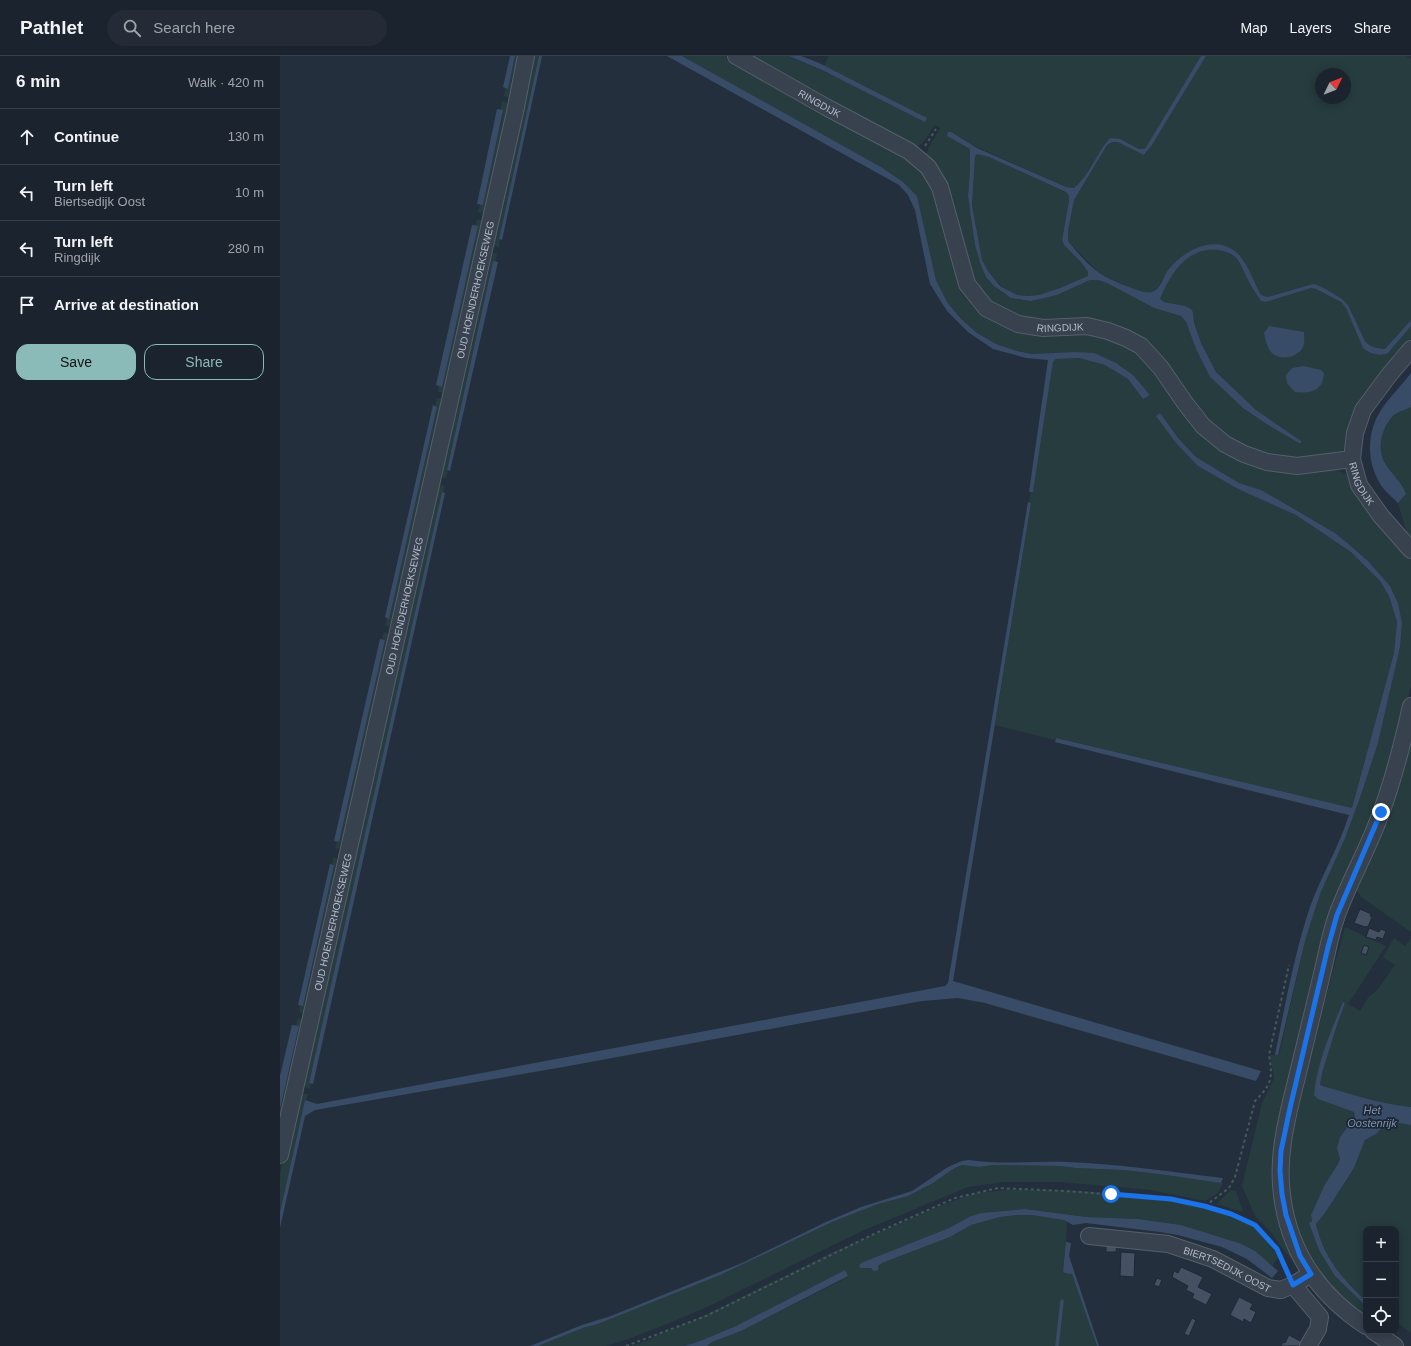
<!DOCTYPE html>
<meta charset="utf-8">
<style>
:root{--surface:#1b232e;--page:#242b36;--text:#f1f3f6;--muted:#a0a4aa;--line:#39404a;--accent:#8bbbb9}
body{margin:0;font-family:Arial,sans-serif;background:var(--page);color:var(--text)}
.controls{position:absolute;right:12px;bottom:12px;display:grid;overflow:hidden;border-radius:8px;box-shadow:0 2px 10px #0003}
.controls button{width:36px;height:36px;display:grid;place-items:center;padding:0;border:0;border-bottom:1px solid var(--line);background:var(--surface);color:var(--text);font:20px sans-serif}
.compass{position:absolute;left:1035px;top:12px;width:36px;height:36px;border-radius:50%;background:var(--surface);box-shadow:0 2px 10px #0003;rotate:47deg}
.stop{position:absolute;width:12px;height:12px;margin:-9px;border:3px solid #1a73e8;border-radius:50%;background:#fff}
.stop.end{background:#1a73e8;border-color:#fff;box-shadow:0 1px 4px #0008}
.list{margin:0;padding:0;list-style:none}
h2{display:flex;justify-content:space-between;align-items:center;height:52px;margin:0;padding:0 16px;font-size:17px}
h2 small{font-size:13px;font-weight:400;color:var(--muted)}
.list li{display:grid;grid-template-columns:26px 1fr auto;gap:12px;align-items:center;box-sizing:border-box;height:56px;padding:0 16px;border-top:1px solid var(--line)}
.list b{display:block;font-size:15px;white-space:nowrap}
.list p{margin:0;font-size:13px;white-space:nowrap;color:var(--muted)}
.list em{font-size:13px;font-style:normal;color:var(--muted)}
.actions{display:flex;gap:8px;padding:12px 16px}
.actions a{flex:1;padding:9px 0;border:1px solid var(--accent);border-radius:12px;text-align:center;font-size:14px;color:var(--accent)}
.actions .main{background:var(--accent);color:#111}
.icon{flex:none;width:22px;height:22px;fill:none;stroke:currentColor;stroke-width:2;stroke-linecap:round;stroke-linejoin:round}
.map{position:relative;flex:none;width:1131px;height:1290px;overflow:hidden}
header{display:flex;align-items:center;gap:24px;box-sizing:border-box;height:56px;padding:0 20px;background:var(--surface);border-bottom:1px solid var(--line)}
header strong{font-size:19px}
nav{display:flex;gap:22px;margin-inline-start:auto;font-size:14px}
.search{width:280px;height:36px;background:var(--page);display:flex;align-items:center;gap:10px;box-sizing:border-box;padding:0 14px;border-radius:22px;color:var(--muted);font-size:15px}
main{display:flex}
aside{flex:1;background:var(--surface)}
.map>svg:first-child{display:block}
.green{fill:#263c3f;fill-rule:evenodd}
.water{fill:#394c67;fill-rule:evenodd}
.lines{fill:none;stroke-linecap:round;stroke-linejoin:round}
.stream{stroke:#394c67;stroke-width:3.5}
.building{fill:#455162;stroke:#1f2835}
.minor-casing{stroke:#565f6c;stroke-width:18}
.path{stroke:#44595c;stroke-width:2;stroke-dasharray:3 3;stroke-linecap:butt}
.minor{stroke:#38414e;stroke-width:16}
.route{stroke:#1a73e8;stroke-width:5}
.labels{text-anchor:middle;stroke-width:3.5;stroke-linejoin:round;paint-order:stroke}
.street-label{font-size:10px;fill:#b4bcc9;stroke:#1d2633}
.water-label{font-size:11px;font-style:italic;fill:#7c92b1;stroke:#1d2633}
</style>
<header>
<strong>Pathlet</strong>
<div class="search"><svg class="icon" aria-label="search" viewBox="0 0 24 24"><circle cx="10" cy="10" r="6"/><path d="M15 15l6 6"/></svg>Search here</div>
<nav><a>Map</a><a>Layers</a><a>Share</a></nav>
</header>
<main>
<aside>
<h2>6 min<small>Walk · 420 m</small></h2>
<ul class="list">
<li><svg class="icon" aria-label="ahead" viewBox="0 0 24 24"><path d="M12 20V5M6 11l6-6 6 6"/></svg><div><b>Continue</b></div><em>130 m</em></li>
<li><svg class="icon" aria-label="left" viewBox="0 0 24 24"><path d="M17 20v-9H6M10 6l-5 5 5 5"/></svg><div><b>Turn left</b><p>Biertsedijk Oost</p></div><em>10 m</em></li>
<li><svg class="icon" aria-label="left" viewBox="0 0 24 24"><path d="M17 20v-9H6M10 6l-5 5 5 5"/></svg><div><b>Turn left</b><p>Ringdijk</p></div><em>280 m</em></li>
<li><svg class="icon" aria-label="arrive" viewBox="0 0 24 24"><path d="M6 21V4h12l-3 4 3 4H6"/></svg><div><b>Arrive at destination</b></div></li>
</ul>
<div class="actions"><a class="main">Save</a><a>Share</a></div>
</aside>
<div class="map">
<svg width="1131" height="1290" viewBox="0 0 1131 1290">
<rect width="100%" height="100%" fill="#242f3e"/>
<g class="green">
<path d="M235,0H243L236,37L228,41L224,40L225,32H228Z"/>
<path d="M249,0H259L219,183L220,184L219,192L213,189Z"/>
<path d="M402,0H445L628,102L652,126L669,190L714,261L817,277L851,289L946,394L1053,412L1066,418L1074,426L1131,501V630L1109,718L1066,828L993,1114C992,1153 1003,1178 1020,1212L1004,1195L990,1175L975,1160L962,1130L982,1047L994,1022L990,999H999L1025,885L1040,838L1082,736L1098,687L1120,591L1122,567L1118,547L1110,530L1088,505L1072,491L1055,477L997,443L981,434L959,427L916,401L898,382L896,387L960,434L1016,459L1071,496L1100,525L1109,540L1117,566L1114,597L1072,752L776,682L775,684L715,669L751,447L749,446L751,436H753L773,306L777,303L799,302L825,309L848,323L863,343L870,339L853,319L794,296L752,298L737,295L716,288L697,277L681,263L667,246L656,224L637,140L601,111Z"/>
<path d="M460,0H509L647,62L544,10L549,0H921L865,94L859,93L840,83H830L819,97L802,125L794,132L786,131L686,86L667,80L690,93V115L688,140L701,209L724,238L739,244L777,239L810,224H818L827,227L874,252L901,260L906,266L916,293L930,321L963,352L985,367L990,365C972,351 952,334 937,316C927,304 914,272 913,256L905,250L884,246L879,243C891,219 906,190 938,194C945,195 952,197 957,203C961,208 964,216 967,222C971,230 976,238 981,245L986,246L1031,232L1036,233L1061,246L1066,252L1083,291L1085,294L1108,297L1131,270V286L1066,390L1062,396L1051,403L986,402L932,373L872,296L777,267L726,259L694,231L645,103L648,93L660,72L655,69C649,77 644,89 635,92Z"/>
<path d="M926,0H1126L1131,3V264L1105,293C1097,292 1090,292 1085,285L1068,249L1029,229L988,241L981,239L963,204L946,190L916,192L888,214L879,230L875,234L870,237L855,234L819,217L788,185V175L794,144L827,89L832,86H839L865,99L872,89ZM1041,18H1065V42H1041Z"/>
<path d="M222,45L226,46L232,52L209,153L203,157L198,156L200,149H203L223,55L220,54Z"/>
<path d="M697,97L709,101L786,136L789,140V145L782,184L784,189L801,206L808,217V220L780,232L759,239L748,240L737,239L721,230L708,215L702,205L692,149L695,100Z"/>
<path d="M197,163L201,164L206,169L169,333L162,336H158L159,330L161,331L198,170H195Z"/>
<path d="M211,197H217L216,205H213L167,414H168L166,423L157,418Z"/>
<path d="M157,342L161,343L166,349L111,570H105L107,562H109L157,351L155,350Z"/>
<path d="M1131,351V483L1127,478L1118,447L1124,441L1100,397L1101,386L1103,376L1112,361L1117,357Z"/>
<path d="M159,428L165,430L163,437H162L29,1027L31,1028L30,1033L25,1031L21,1024Z"/>
<path d="M104,576L109,578L113,584L69,783L61,792L55,793L57,786H59L105,584L102,583Z"/>
<path d="M1131,669V876L1081,841L1075,832Z"/>
<path d="M53,801L57,803L62,810L24,957L19,956L20,950H23L54,809L52,808Z"/>
<path d="M1065,871L1106,890L1068,948L1080,955L1088,942L1099,932L1115,909L1103,901L1114,882L1125,890L1131,882V1051C1100,1048 1072,1038 1042,1030L1040,1029L1042,1017L1057,969L1065,947L1063,946L1047,987L1036,1027L1038,1043L1074,1056L1075,1061L1060,1081L1057,1092L1060,1103L1058,1108L1044,1130L1031,1159L1032,1165L1030,1167L1039,1194L1085,1249H1086V1261L1071,1249L1045,1225L1026,1197L1015,1168L1008,1136V1107L1010,1088L1047,937Z"/>
<path d="M18,962L23,964L0,1089V1053L19,971L16,970Z"/>
<path d="M23,1038H28L23,1053L0,1156V1118L17,1040Z"/>
<path d="M1107,1067H1118L1131,1069V1277L1116,1266V1173H1086V1245C1062,1223 1043,1200 1036,1168L1045,1157L1074,1112L1085,1084L1096,1078Z"/>
<path d="M683,1109L699,1111L713,1109L780,1110L796,1112L844,1114L879,1118L943,1127L938,1137L925,1145L871,1134L781,1126H723L688,1131L582,1175L429,1250L392,1266L351,1282L326,1290H258L303,1272L318,1268L440,1219L552,1166L598,1148L628,1140L653,1127L673,1113Z"/>
<path d="M726,1134C792,1133 858,1136 923,1152C940,1157 959,1160 974,1171C984,1179 992,1191 998,1202L992,1210L959,1187L901,1169L858,1163L806,1161L745,1153L701,1157L691,1160L669,1172L582,1207L598,1210L602,1207L670,1181L691,1169L720,1161L737,1159H752L769,1161L784,1164L787,1166L786,1190L783,1215L792,1218L817,1290H427L432,1286L461,1275L568,1221L565,1214L456,1270L420,1285L404,1290H351L369,1284L377,1279L415,1264L551,1197L660,1150L695,1137Z"/>
<path d="M951,1134L956,1135L963,1156L936,1148Z"/>
</g>
<g class="water">
<path d="M230,0H235L228,33L223,31Z"/>
<path d="M259,0H262L222,184L219,183Z"/>
<path d="M387,0H402L601,111L623,126L637,140L656,224L667,246L681,263L697,277L716,288L737,295L752,298L794,296L814,297L836,307L853,319L870,339L863,343L848,323L825,309L799,302L776,303L773,306L753,436H749L768,304L746,302L713,293L688,276L667,255L650,228L635,154L628,139L619,129Z"/>
<path d="M509,0H521L539,7L647,62L645,66L544,15Z"/>
<path d="M921,0H926L872,89L864,99L838,86H832L827,89L794,144L788,175V185C797,196 807,208 818,216C826,222 863,239 872,236C881,233 883,221 888,214C904,194 937,176 959,199C969,210 974,227 981,239L988,241L1029,229L1034,228L1042,231L1062,243L1068,249L1085,285C1090,292 1098,292 1105,293L1131,264V270L1108,297C1101,301 1088,297 1083,292L1066,252L1061,246L1036,233L1031,232L986,246L981,245C976,238 971,230 967,222C964,216 961,208 957,203C952,197 945,195 938,194C907,190 890,219 880,243L884,246L905,250L911,253L913,256L914,266L921,287L936,316L976,354L1021,385V387H1019L985,367L963,352L930,321L916,293L906,266L901,260L874,252L827,227L818,224H810L777,239L751,245L731,242L714,230L706,221L701,209L695,189L688,140L690,115V93L667,80L668,76H671L697,92L786,131L794,132C810,119 816,97 830,82L840,83L859,93H865ZM697,98L709,101L786,136L789,140V145L782,184L784,189L801,206L808,216V220L780,232L759,239L748,240L737,239L720,230L708,215L702,204L692,149L695,100Z"/>
<path d="M217,53L223,54L203,149L197,148Z"/>
<path d="M192,169L198,170L162,331L156,329Z"/>
<path d="M213,205L218,206L170,415L167,414Z"/>
<path d="M989,270L1024,276C1024,281 1025,287 1023,291C1017,303 998,305 990,295C987,290 985,283 984,277Z"/>
<path d="M1024,310L1041,314L1044,317C1043,335 1030,338 1015,336L1007,327L1006,319L1012,312Z"/>
<path d="M1131,317V351C1125,354 1116,356 1112,361C1101,374 1097,393 1105,407C1111,418 1122,426 1126,438L1118,447C1113,442 1107,437 1103,432C1088,411 1086,384 1097,361C1105,345 1120,332 1131,317Z"/>
<path d="M153,349L157,351L109,563L105,561Z"/>
<path d="M880,357L898,382L916,401L959,427L981,434L997,443L1055,477L1072,491L1088,505L1110,530L1118,547L1122,567L1120,591L1098,687L1082,736L1065,782L1040,838L1025,885L998,999H995C1005,950 1014,899 1030,851C1041,820 1059,791 1069,759L775,686L776,682L1072,752L1114,597L1117,566L1109,540L1100,525L1071,496L1016,459L960,434L918,410L896,387L876,360Z"/>
<path d="M162,436L165,437L33,1028L29,1027Z"/>
<path d="M748,446L751,447L673,925L981,1015L976,1025L705,947L678,942L642,945L283,1011L35,1054L25,1060L0,1172V1156L25,1044L37,1048L665,930L668,927Z"/>
<path d="M100,583L105,584L59,786L54,785Z"/>
<path d="M50,808L54,809L23,950L18,949Z"/>
<path d="M1063,946L1065,947L1057,969L1042,1017L1040,1029L1042,1030C1072,1038 1100,1048 1131,1051V1069L1118,1067H1107L1096,1078L1085,1084L1074,1112L1045,1157L1036,1168C1043,1200 1062,1223 1086,1245V1249H1085L1055,1220L1039,1194L1029,1167L1032,1165L1031,1159L1044,1130L1058,1108L1060,1103L1057,1092L1060,1081L1075,1061L1074,1056L1038,1043L1034,1039C1037,1007 1051,975 1063,946Z"/>
<path d="M12,969L19,970L0,1053V1020Z"/>
<path d="M689,1104C721,1109 754,1105 787,1106C839,1108 891,1116 943,1122L941,1127L879,1118L844,1114L796,1112L780,1110L713,1109L699,1111L682,1109L673,1113L653,1127L628,1140L598,1148L552,1166L440,1219L318,1268L303,1272L258,1290H250L302,1269L331,1260L462,1207L546,1166L581,1151L632,1135L668,1111L682,1105Z"/>
<path d="M745,1153L806,1161L858,1163L901,1169L959,1187L975,1195L998,1215L992,1222L967,1203L942,1191L898,1179L880,1176L806,1167L793,1169L784,1164L752,1159H737L720,1161L691,1169L670,1181L602,1207L598,1210V1214L594,1215L591,1212H581L579,1210L581,1207L669,1172L691,1160L701,1157Z"/>
<path d="M786,1186L791,1187L789,1200L819,1290H817L792,1218L785,1217L783,1215Z"/>
<path d="M565,1214L568,1220L461,1275L432,1286L427,1290H404L420,1285L456,1270Z"/>
</g>
<g class="lines">
<path class="stream" d="M777,1290L782,1245"/>
</g>
<g class="building">
<path d="M1080,853L1091,858L1090,860L1092,861L1088,871L1086,870L1085,871L1074,867Z"/>
<path d="M1089,872L1099,876L1101,873L1106,875L1103,883L1097,881L1096,884L1086,881Z"/>
<path d="M1084,889L1089,891L1086,899L1081,897Z"/>
<path d="M826,1187H837L836,1196H826Z"/>
<path d="M841,1196L855,1197L854,1221L840,1220Z"/>
<path d="M901,1211L923,1221L918,1231L932,1238L926,1249L912,1242L914,1238L906,1234L908,1230L892,1221L894,1215L898,1217Z"/>
<path d="M877,1222L882,1224L879,1231L874,1229Z"/>
<path d="M959,1241L973,1248L970,1253L976,1256L971,1267L964,1263L963,1266L950,1259Z"/>
<path d="M912,1262L916,1264L909,1280L904,1278Z"/>
<path d="M1009,1279L1022,1286L1020,1290H1001L1003,1286L1005,1287Z"/>
</g>
<g class="lines">
<defs>
<g id="minor">
<path id="s1" d="M456,0L546,51L629,95L648,111L660,131L687,228L706,252L738,268L763,272L807,270L828,275L846,282L861,290L881,312L905,347L923,370L945,388L964,398L987,406L1017,410L1072,403"/>
<path id="s2" d="M1131,293L1109,319L1083,354L1075,377L1072,403L1079,429L1101,460L1131,494"/>
<path id="s3" d="M0,1099L235,56L246,0"/>
<path id="s4" d="M809,1180L888,1188L933,1203L988,1232L1001,1234L1013,1229L1031,1218"/>
<path d="M1013,1229L1040,1261L1038,1273L1028,1290"/>
<path d="M1086,1270C1039,1239 1009,1196 1002,1139C996,1095 1010,1051 1020,1009C1027,979 1035,948 1042,918C1047,898 1050,878 1057,859C1068,829 1084,800 1096,770C1112,731 1122,690 1131,650"/>
<path d="M1093,1275L1115,1290"/>
</g>
</defs>
<use href="#minor" class="minor-casing"/>
<g class="path">
<path d="M645,90L656,73"/>
<path d="M925,1150L949,1132L955,1121L975,1045C992,1028 993,1022 989,999L1009,909"/>
<path d="M346,1290L426,1260L596,1177L675,1142L718,1132L785,1135L891,1143L925,1150L951,1158L975,1169L997,1193L1008,1216"/>
</g>
<use href="#minor" class="minor"/>
</g>
<g class="lines">
<path class="route" d="M831,1138L891,1143L924,1150L951,1158L975,1169L997,1193L1013,1229L1031,1218L1020,1200L1006,1159L1002,1138L1000,1115L1001,1095L1010,1052L1048,891L1057,859L1101,756"/>
</g>
<g class="labels">
<g class="street-label">
<text dy="4" stroke="none"><textPath href="#s1" startOffset="96">RINGDIJK</textPath></text>
<text dy="4" stroke="none"><textPath href="#s3" startOffset="887">OUD HOENDERHOEKSEWEG</textPath></text>
<text dy="4" stroke="none"><textPath href="#s1" startOffset="455">RINGDIJK</textPath></text>
<text dy="4" stroke="none"><textPath href="#s2" startOffset="155">RINGDIJK</textPath></text>
<text dy="4" stroke="none"><textPath href="#s3" startOffset="563">OUD HOENDERHOEKSEWEG</textPath></text>
<text dy="4" stroke="none"><textPath href="#s3" startOffset="239">OUD HOENDERHOEKSEWEG</textPath></text>
<text dy="4" stroke="none"><textPath href="#s4" startOffset="144">BIERTSEDIJK OOST</textPath></text>
</g>
<g class="water-label">
<text x="1092" y="1058">Het<tspan x="1092" dy="13">Oostenrijk</tspan></text>
</g>
</g>
</svg>
<div class="controls">
<button>+</button>
<button>−</button>
<button><svg class="icon" aria-label="locate" viewBox="0 0 24 24"><circle cx="12" cy="12" r="6"/><path d="M12 2v4M12 18v4M2 12h4M18 12h4"/></svg></button>
</div>
<svg class="compass" viewBox="-18 -18 36 36"><path d="M0-13l5 13h-10z" fill="#e53935"/><path d="M0 13l5-13h-10z" fill="#a0a4aa"/></svg>
<div class="stop" style="left:831px;top:1138px"></div>
<div class="stop end" style="left:1101px;top:756px"></div>
</div>
</main>
